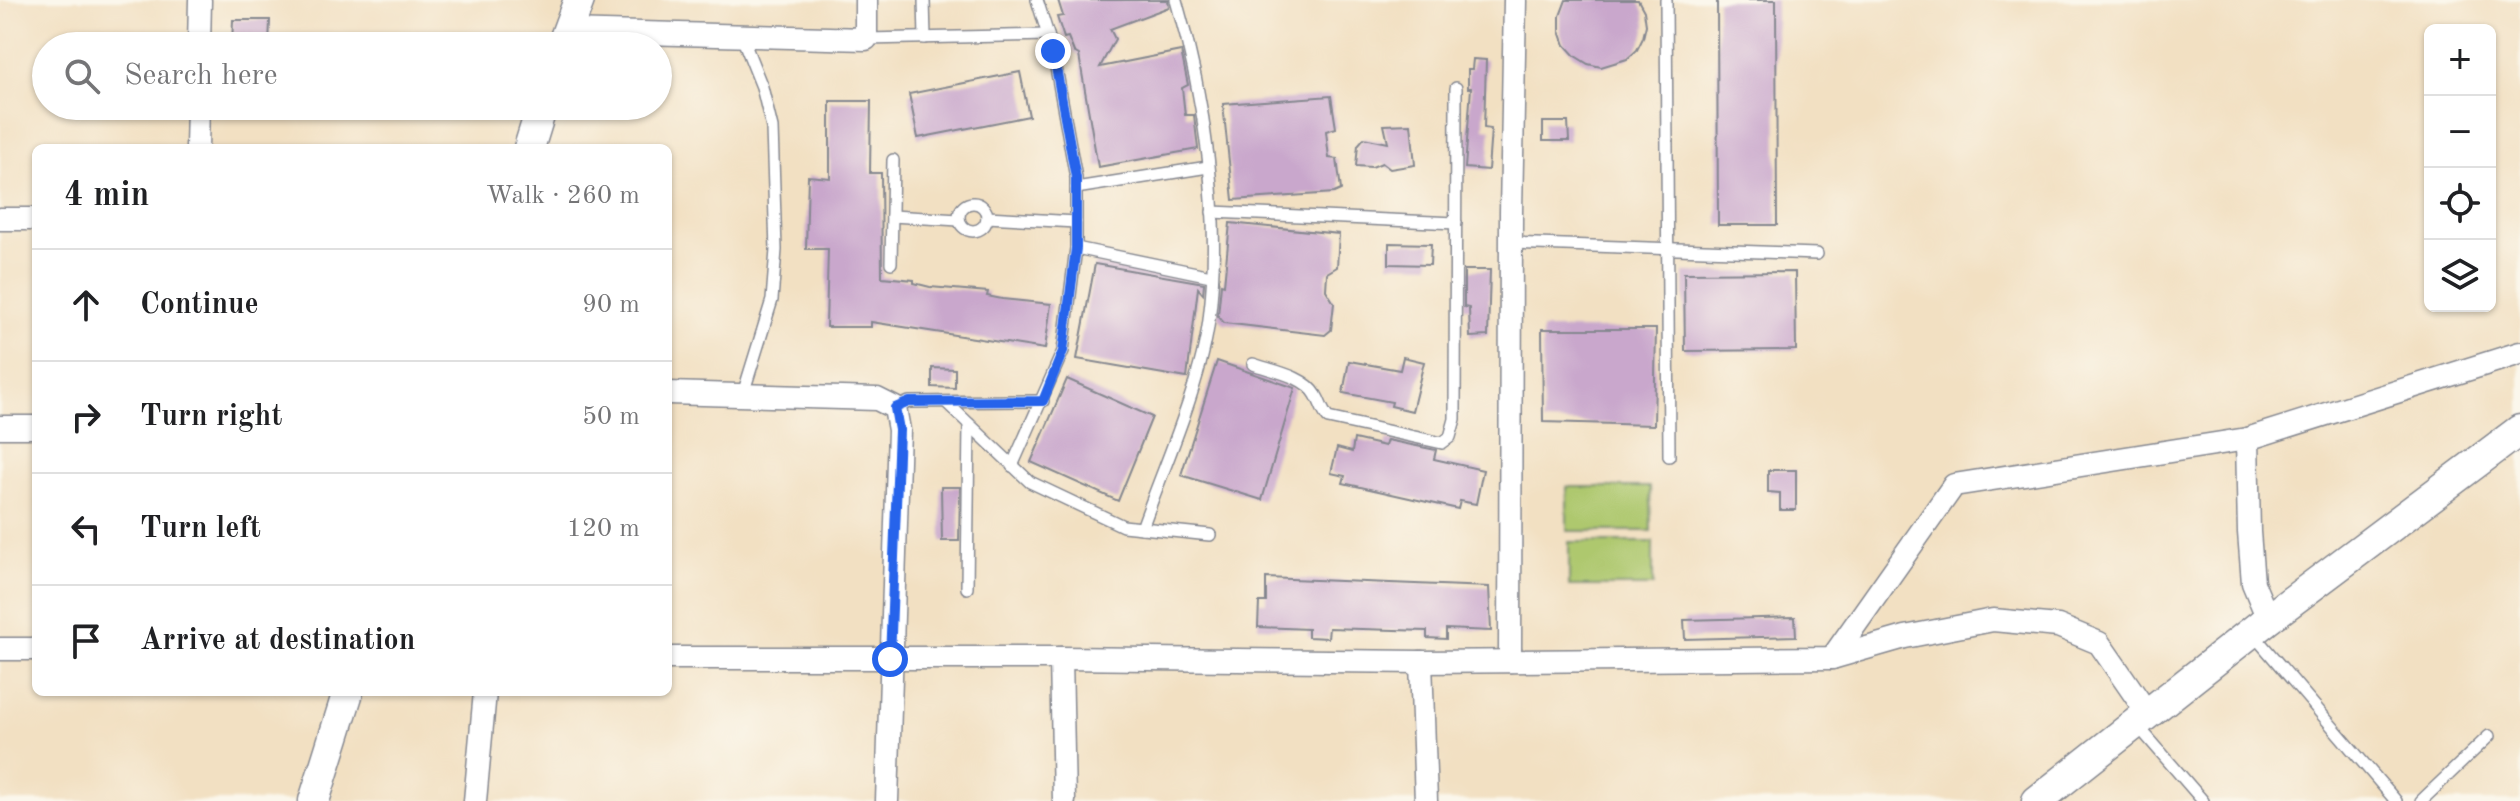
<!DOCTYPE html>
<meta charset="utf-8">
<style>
:root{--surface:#fff;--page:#f6f6f6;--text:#202124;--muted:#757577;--line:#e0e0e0}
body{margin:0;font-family:"Old Standard TT",serif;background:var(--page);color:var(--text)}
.controls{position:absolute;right:24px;top:24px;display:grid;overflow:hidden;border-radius:12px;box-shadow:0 2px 6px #0004}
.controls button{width:72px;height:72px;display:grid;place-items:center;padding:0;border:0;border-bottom:2px solid var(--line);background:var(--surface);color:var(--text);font:40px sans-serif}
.stop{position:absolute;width:24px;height:24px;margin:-18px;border:6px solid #2563eb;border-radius:50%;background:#fff}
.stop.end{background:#2563eb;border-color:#fff;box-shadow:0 2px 8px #0008}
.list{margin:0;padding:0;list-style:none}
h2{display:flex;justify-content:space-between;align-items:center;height:104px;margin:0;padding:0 32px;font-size:34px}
h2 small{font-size:26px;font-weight:400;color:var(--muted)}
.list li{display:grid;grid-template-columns:52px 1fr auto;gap:24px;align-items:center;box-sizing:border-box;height:112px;padding:0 32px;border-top:2px solid var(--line)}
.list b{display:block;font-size:30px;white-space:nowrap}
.list em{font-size:26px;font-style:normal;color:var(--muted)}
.icon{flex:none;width:44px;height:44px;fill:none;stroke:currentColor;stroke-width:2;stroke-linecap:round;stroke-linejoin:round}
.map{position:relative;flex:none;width:2520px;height:801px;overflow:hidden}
.search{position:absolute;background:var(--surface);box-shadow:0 2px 6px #0004;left:32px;top:32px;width:640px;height:88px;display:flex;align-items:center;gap:20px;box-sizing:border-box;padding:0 28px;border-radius:44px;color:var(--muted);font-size:30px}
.panel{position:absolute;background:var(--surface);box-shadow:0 2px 6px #0004;left:32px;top:144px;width:640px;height:552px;border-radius:12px}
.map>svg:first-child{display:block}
.green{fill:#aec86e;stroke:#647c66;stroke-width:2}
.building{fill:#c9a7cc}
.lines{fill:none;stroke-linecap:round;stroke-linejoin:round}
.lane-casing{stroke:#868890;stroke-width:14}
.street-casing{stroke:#868890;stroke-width:25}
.secondary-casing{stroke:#868890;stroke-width:33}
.lane{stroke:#fff;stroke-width:11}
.street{stroke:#fff;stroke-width:22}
.secondary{stroke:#fff;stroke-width:30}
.route{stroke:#2563eb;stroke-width:10}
</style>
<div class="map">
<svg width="2520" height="801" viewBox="0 0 2520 801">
<rect width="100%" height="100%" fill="#fbf7ec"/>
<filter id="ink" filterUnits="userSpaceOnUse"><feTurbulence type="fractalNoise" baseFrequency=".0125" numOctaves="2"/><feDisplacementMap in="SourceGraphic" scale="16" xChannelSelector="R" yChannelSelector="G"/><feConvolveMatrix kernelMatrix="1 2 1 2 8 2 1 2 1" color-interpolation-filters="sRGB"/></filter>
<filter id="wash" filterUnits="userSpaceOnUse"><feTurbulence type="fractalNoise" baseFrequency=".006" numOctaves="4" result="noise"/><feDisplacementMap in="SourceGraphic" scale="32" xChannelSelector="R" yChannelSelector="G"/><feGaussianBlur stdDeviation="1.8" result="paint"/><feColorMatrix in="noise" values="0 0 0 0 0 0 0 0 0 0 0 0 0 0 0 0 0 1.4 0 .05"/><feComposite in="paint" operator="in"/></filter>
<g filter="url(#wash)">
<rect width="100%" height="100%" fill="#f2e0c2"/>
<g class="green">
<path d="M1567,487H1650L1651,531H1567Z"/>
<rect x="1569" y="542" width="84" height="44"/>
</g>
<g id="blocks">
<g class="building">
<path d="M1058,0H1168L1169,7L1110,29L1115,39L1100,67L1181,51L1188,85L1182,88L1185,115H1194L1198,149L1098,167L1079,55L1074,52L1068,37L1064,38L1057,17L1063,16Z"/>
<path d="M1566,0H1638L1644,11L1646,25L1643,38L1637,50L1627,59L1601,67L1588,64L1575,56L1565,45L1560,31V16Z"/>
<path d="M1717,0H1776L1777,225H1718Z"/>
<path d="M233,20H270L269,46H232Z"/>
<path d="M1473,59L1486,60L1484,128L1491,129L1488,170L1465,168L1471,88H1468V69H1472Z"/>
<path d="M1020,72L1029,116L918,138L909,94Z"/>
<path d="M1331,96L1336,128L1326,131L1329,158L1337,159L1341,190L1334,193L1233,200L1223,104Z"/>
<path d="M830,101H871L870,173H881L882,277L914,280V283L930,287L988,292L987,296L1002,299L1051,304L1045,349L871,322V327H826L828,249H806L808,176L830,178Z"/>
<path d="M1543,122H1568L1569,141H1543Z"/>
<path d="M1411,124L1415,165L1390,169L1382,163L1372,167L1356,166L1358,145L1364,138L1388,143L1384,125Z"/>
<path d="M1230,223L1339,234L1337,267L1327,273L1326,290L1334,303L1331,330L1325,335L1224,323L1218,316L1221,284L1224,285Z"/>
<path d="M1389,243L1431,244L1430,265L1389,264Z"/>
<path d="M1095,264L1204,283L1203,294L1198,288L1187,378L1077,359Z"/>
<path d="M1464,270H1490L1488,336L1470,337L1469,308L1464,307Z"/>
<path d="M1795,272L1796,350L1685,351L1684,273Z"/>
<path d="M1542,329H1656L1654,425L1543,422Z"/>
<path d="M1403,357L1424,362L1412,411L1391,406L1392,402L1343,393L1349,361L1400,370Z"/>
<path d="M1217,361L1295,388L1262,500L1181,475Z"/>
<path d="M932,368L955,369V388L932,387Z"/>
<path d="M1067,379L1152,417L1118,501L1031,462Z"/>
<path d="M1354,439L1385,446L1387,440L1436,450L1434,459L1483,470L1476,504L1460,501L1458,509L1343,483L1345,476L1331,473L1337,448L1352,452Z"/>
<path d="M1768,470H1796V510H1780V493L1768,492Z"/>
<path d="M941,487H960L959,541H942Z"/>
<path d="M1266,578L1489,587L1491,631L1446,629V639L1427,638V631L1329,628L1328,638L1308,637V629L1258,627L1259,602H1266Z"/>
<path d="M1795,617L1796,636L1685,639L1684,620Z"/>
</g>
</g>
</g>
<g filter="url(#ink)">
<use href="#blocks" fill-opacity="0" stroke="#868890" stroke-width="2"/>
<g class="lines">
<defs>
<g id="lane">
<path d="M924,0L925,38"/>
<path d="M1666,0L1669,456"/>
<path d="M742,37L762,87L772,128L776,250L772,300L743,394"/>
<path d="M866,39L1048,35"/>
<path d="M1076,188L1208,167"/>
<circle cx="973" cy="217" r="14"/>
<path d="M1212,212L1456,223"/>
<path d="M892,216L959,220"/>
<path d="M987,217L1076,222"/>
<path d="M1511,243L1817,254"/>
<path d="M1076,248L1211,276"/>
<path d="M891,263L893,160"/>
<path d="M1253,364C1273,371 1305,376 1316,395C1321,403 1322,411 1328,418L1442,443L1450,437L1455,419L1456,88"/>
<path d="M946,402L1030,482L1123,526L1210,535"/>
<path d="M895,408L909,402L1043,401"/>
<path d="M1012,466L1063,351L1076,248V178L1053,51L1037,0"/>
<path d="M1142,528C1164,466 1201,384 1209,320C1222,217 1205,98 1176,0"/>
<path d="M967,588L969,424"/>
<path d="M2253,634L2396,801"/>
<path d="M2138,726L2203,801"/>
<path d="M2421,801L2489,736"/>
</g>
<g id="street">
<path d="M566,31L866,39V0"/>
<path d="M199,46L200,0"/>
<path d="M197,148L198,106"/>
<path d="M0,219H36"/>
<path d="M668,393L877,399L895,408L899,430L887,801"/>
<path d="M0,427H36"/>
<path d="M2247,439L2249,532L2253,583L2268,619"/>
<path d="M0,649H36"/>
<path d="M668,658H1061L1421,662L1832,658L1905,637L1993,620L2058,626L2099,643L2148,714"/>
<path d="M1061,658L1064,801"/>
<path d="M1832,658L1954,485L2247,439L2520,353"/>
<path d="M1510,661L1511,212L1515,0"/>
<path d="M1421,662L1426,801"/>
<path d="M475,801L485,692"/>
</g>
<g id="secondary">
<path d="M562,46L579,0"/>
<path d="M529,148L542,106"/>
<path d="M314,801L348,692"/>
<path d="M2037,801L2268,619L2520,430"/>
</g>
</defs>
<use href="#lane" class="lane-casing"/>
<use href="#street" class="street-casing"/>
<use href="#secondary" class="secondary-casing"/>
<use href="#lane" class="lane"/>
<use href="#street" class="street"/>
<use href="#secondary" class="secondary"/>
</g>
</g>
<g class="lines" filter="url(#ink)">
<path class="route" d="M890,659L899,430L895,408L909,402L1043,401L1063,351L1076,248V178L1053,51"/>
</g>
</svg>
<div class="controls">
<button>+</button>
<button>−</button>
<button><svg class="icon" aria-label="locate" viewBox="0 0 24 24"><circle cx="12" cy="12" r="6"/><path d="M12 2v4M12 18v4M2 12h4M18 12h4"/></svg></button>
<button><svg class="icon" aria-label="layers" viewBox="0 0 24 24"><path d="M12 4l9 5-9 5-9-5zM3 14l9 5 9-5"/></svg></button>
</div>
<div class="stop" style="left:890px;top:659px"></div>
<div class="stop end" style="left:1053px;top:51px"></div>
<div class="search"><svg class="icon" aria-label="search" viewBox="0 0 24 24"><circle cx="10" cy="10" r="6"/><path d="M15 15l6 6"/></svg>Search here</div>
<section class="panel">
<h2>4 min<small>Walk · 260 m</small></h2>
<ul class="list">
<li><svg class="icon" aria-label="ahead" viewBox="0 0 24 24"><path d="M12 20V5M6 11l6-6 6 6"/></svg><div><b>Continue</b></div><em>90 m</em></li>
<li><svg class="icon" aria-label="right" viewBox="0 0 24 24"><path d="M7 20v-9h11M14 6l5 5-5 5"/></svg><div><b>Turn right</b></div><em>50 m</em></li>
<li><svg class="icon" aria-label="left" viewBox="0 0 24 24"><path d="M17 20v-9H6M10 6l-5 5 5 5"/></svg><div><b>Turn left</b></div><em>120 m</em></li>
<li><svg class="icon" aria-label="arrive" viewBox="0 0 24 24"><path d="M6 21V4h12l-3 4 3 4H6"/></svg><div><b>Arrive at destination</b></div></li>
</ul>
</section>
</div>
